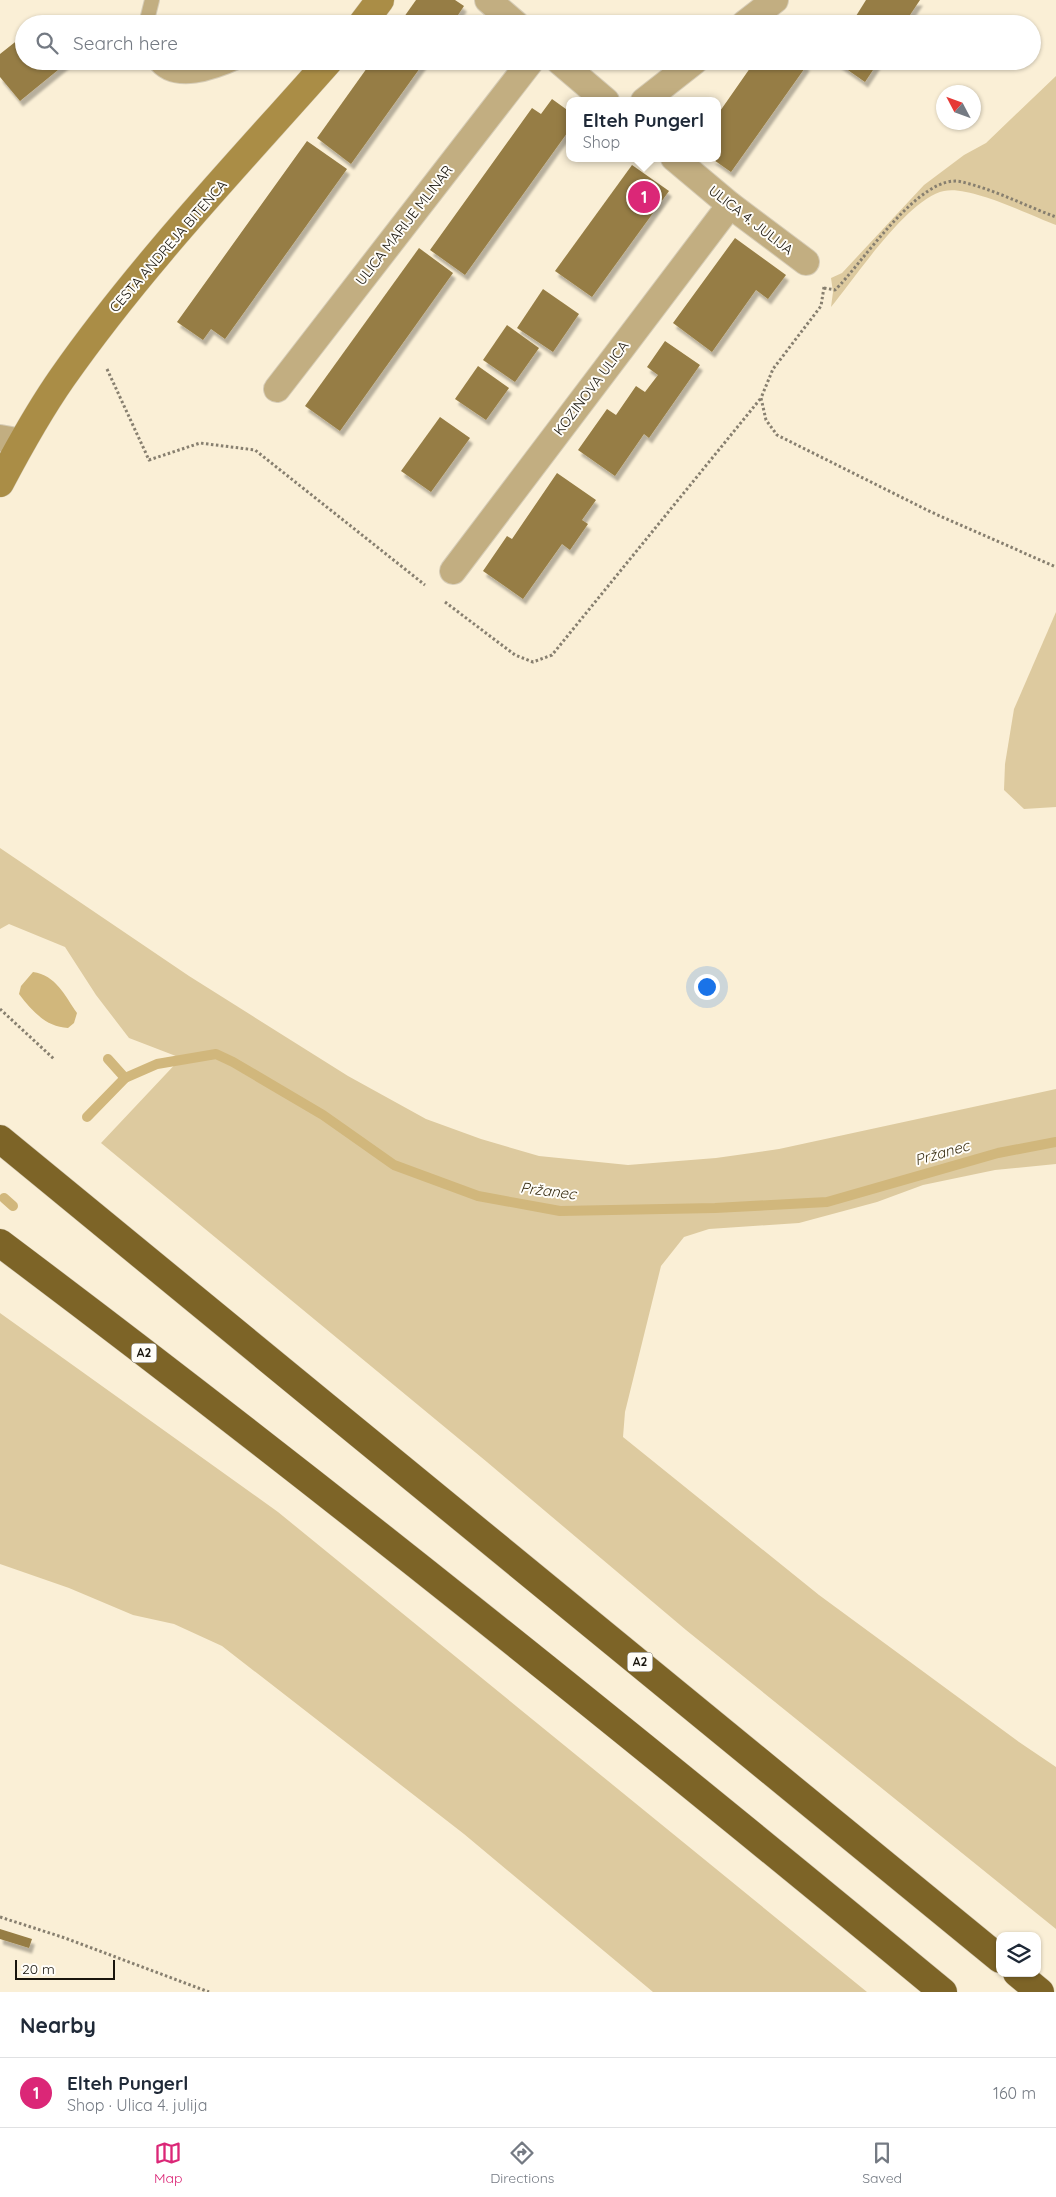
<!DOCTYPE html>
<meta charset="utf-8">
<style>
:root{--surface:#fff;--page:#f6f6f7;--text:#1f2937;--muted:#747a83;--line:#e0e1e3;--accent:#db2777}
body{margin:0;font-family:Quicksand,sans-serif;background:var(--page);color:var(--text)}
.controls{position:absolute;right:15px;bottom:15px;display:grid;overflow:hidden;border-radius:10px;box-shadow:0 1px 4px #0004}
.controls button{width:45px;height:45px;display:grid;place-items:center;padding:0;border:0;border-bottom:1px solid var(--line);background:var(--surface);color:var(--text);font:25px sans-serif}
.compass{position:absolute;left:936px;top:85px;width:45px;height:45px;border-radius:50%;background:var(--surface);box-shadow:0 1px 4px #0004;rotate:311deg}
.scale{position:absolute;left:15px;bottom:12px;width:100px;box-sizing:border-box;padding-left:5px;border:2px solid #19150d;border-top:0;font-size:14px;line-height:18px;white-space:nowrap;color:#19150d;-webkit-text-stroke:4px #fffdf8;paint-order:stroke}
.you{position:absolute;left:706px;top:986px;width:18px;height:18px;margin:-12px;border:4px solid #fff;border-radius:50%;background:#1a73e8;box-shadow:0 0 0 8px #1a73e833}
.badge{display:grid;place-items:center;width:32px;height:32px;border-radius:50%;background:var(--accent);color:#fff;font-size:16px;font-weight:700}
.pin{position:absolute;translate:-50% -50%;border:2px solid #fff;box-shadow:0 1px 5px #0006}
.popup{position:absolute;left:566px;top:97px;width:155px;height:65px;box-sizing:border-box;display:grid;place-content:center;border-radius:10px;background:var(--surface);filter:drop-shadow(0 1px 4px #0005);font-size:16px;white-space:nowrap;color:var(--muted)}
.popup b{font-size:19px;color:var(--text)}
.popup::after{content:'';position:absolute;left:50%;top:100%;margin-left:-10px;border:10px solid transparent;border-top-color:var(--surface)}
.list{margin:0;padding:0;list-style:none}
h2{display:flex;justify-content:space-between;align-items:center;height:65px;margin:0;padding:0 20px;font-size:21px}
h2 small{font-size:16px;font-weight:400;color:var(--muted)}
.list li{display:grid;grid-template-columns:32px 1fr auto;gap:15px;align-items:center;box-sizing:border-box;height:70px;padding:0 20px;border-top:1px solid var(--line)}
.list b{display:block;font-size:19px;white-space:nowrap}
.list p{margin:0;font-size:16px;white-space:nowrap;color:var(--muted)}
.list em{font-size:16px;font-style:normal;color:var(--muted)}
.icon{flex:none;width:28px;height:28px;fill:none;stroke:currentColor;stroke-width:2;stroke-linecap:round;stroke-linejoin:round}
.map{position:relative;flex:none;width:1056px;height:1992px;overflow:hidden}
.search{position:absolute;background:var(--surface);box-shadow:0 1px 4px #0004;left:15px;right:15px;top:15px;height:55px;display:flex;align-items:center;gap:12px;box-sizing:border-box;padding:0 18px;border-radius:28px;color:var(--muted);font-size:19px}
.sheet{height:135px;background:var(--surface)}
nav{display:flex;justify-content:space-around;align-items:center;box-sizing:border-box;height:70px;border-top:1px solid var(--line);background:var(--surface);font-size:14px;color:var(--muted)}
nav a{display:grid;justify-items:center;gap:2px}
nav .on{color:var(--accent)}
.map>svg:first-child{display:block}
.green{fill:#ddca9f}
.water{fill:#d1b77c}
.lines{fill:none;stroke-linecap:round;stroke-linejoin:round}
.stream{stroke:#d1b77c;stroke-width:10}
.building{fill:#967d44;filter:url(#shadow)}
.lane-casing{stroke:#d6ccb6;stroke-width:16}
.street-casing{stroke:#d6ccb6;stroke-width:28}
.secondary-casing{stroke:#d6ccb6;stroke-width:29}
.highway-casing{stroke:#d6ccb6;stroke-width:29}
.path{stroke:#877f6f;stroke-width:3;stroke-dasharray:2.5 2.5;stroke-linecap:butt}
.lane{stroke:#c2ae81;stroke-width:14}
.street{stroke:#c2ae81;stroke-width:26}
.secondary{stroke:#aa8d46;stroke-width:28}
.highway{stroke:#7d6427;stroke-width:28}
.labels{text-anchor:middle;stroke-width:4;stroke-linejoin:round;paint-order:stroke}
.shield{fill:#fffdf8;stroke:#5e5b54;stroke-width:1}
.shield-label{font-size:12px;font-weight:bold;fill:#19150d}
.street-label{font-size:14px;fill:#19150d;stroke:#fffdf8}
.water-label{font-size:15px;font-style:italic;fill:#3a2f14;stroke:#fffdf8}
</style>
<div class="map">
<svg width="1056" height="1992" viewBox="0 0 1056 1992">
<defs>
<filter id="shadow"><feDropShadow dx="3" dy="5.5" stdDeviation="1" flood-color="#0004"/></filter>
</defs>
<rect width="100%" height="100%" fill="#faefd6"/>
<g class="green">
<path d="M1056,76V225C1030,215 969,185 944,191C908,198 855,278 831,307L833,292L831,278L842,273L924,185L964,155L986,143Z"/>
<path d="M1056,612V807L1024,809L1004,790L1005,764L1014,709Z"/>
<path d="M0,848L189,976L348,1076L426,1119L481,1139L539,1156L628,1165L716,1158L779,1149L1056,1089V1164L995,1170L923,1185L877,1202L799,1223L709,1229L684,1237L661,1266L625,1412L623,1437L819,1595L1019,1742L1056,1767V1929L686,1630L487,1462L101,1143L181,1058L129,1038L96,995L65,947L9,924L0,929Z"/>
<path d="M0,1313L278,1512L867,1992H653L464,1834L222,1646L174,1624L133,1615L69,1588L0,1564Z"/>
</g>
<path class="water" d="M33,972C56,975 65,996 77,1013L74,1023L68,1028C46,1027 32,1011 19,994L21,986Z"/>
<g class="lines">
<g class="stream">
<path d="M108,1059L125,1078"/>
<path d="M87,1117L125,1078L157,1064L216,1054L233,1062L323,1115L394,1165L478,1196L560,1211L715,1208L827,1202L998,1153L1056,1142"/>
<path d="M4,1198L13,1206"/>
</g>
</g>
<g class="building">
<path d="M416,0H455L464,6L452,24H399Z"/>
<path d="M866,0H920L904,24H851Z"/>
<path d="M24,35V61H69L20,101L0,77V54Z"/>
<path d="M372,61H425L351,164L317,138Z"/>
<path d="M755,61H801L807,65L731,172L711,158H718V114Z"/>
<path d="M835,61H879L865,82Z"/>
<path d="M552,99L570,112V129L465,275L430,250L532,108L541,114Z"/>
<path d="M307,141L347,169L225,339L211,329L203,340L177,322Z"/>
<path d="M632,165L669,191L592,297L555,271Z"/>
<path d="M735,238L786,275L768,299L756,290L712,352L673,323Z"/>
<path d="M419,248L453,273L340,431L305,406Z"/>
<path d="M543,289L579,314L553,352L517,328Z"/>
<path d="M507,325L539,348L515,382L483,360Z"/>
<path d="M665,341L700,365L649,438L644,434L615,476L578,450L607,409L616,415L636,386L645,392L658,375L647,367Z"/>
<path d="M478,366L509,388L486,420L455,399Z"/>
<path d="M440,417L470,438L431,492L401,471Z"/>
<path d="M557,473L596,500L582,520L588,524L570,550L562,544L523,599L483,571L507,536L512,539Z"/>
<path d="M0,1929L32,1939L29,1948L0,1939Z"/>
</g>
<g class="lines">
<defs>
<g id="lane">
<path d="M146,24L152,0"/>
<path d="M154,61C173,89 216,72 240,61"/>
</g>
<g id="street">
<path d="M488,0L516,24"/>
<path d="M744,24L775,0"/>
<path d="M559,61L606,101"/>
<path d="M644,101L695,61"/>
<path d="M674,158L730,205L806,262"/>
<path d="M277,389L531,61"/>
<path d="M0,438L22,442"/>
<path d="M453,571L730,205"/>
</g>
<g id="secondary">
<path d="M362,24L380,0"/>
<path d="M0,483C19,447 39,411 62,378C141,265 238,164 329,61"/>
</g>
<g id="highway">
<path d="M0,1139C332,1414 668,1683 1000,1959"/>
<path d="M0,1243C321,1484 633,1736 943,1992"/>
<path d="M1017,1973L1040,1992"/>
</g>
</defs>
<use href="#lane" class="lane-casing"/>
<use href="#street" class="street-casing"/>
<use href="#secondary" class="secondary-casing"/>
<use href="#highway" class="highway-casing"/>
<g class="path">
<path d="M824,287L821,306L773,369L761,398L766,420L777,435L931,512L1056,567"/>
<path d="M824,288L835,290C862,264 921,171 962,182C993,189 1026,206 1056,217"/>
<path d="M107,369L149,460L200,443L255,450L425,585"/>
<path d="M445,602L515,655L533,662L552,655L761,398"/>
<path d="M0,1009L54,1059"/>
<path d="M0,1917L65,1938L209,1992"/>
</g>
<use href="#lane" class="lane"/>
<use href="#street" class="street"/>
<use href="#secondary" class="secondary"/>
<use href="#highway" class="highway"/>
</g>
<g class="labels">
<g class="shield">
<rect x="131.5" y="1343.5" width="25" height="19" rx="4"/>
<rect x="627.5" y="1652.5" width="25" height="19" rx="4"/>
</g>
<g class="shield-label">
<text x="144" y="1357">A2</text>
<text x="640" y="1666">A2</text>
</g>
<g class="street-label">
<text transform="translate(751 220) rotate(38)" y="5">ULICA 4. JULIJA</text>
<text transform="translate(404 225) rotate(-52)" y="5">ULICA MARIJE MLINAR</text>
<text transform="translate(168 246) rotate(-49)" y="5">CESTA ANDREJA BITENCA</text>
<text transform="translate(591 388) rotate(-53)" y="5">KOZINOVA ULICA</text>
</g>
<g class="water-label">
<text transform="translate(942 1153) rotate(-16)" y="5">Pržanec</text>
<text transform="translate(548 1191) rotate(7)" y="5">Pržanec</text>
</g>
</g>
</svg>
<div class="controls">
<button><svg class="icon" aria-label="layers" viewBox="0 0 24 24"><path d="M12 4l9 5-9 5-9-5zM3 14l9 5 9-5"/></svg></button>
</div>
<svg class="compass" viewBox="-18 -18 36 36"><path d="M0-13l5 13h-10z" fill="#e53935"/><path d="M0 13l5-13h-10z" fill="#747a83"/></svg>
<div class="scale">20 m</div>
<div class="you"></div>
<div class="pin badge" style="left:644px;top:197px">1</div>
<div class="popup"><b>Elteh Pungerl</b>Shop</div>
<div class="search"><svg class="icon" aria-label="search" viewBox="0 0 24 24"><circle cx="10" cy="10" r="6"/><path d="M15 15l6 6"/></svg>Search here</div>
</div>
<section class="sheet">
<h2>Nearby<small></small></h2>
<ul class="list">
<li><span class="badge">1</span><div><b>Elteh Pungerl</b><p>Shop · Ulica 4. julija</p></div><em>160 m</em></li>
</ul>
</section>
<nav>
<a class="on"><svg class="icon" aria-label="map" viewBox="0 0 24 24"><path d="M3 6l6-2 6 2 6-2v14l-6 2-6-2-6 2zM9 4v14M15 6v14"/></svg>Map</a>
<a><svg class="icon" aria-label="directions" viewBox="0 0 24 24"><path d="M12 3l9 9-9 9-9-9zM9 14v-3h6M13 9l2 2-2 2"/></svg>Directions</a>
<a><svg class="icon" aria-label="saved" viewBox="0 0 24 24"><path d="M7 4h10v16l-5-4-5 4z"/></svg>Saved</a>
</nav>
